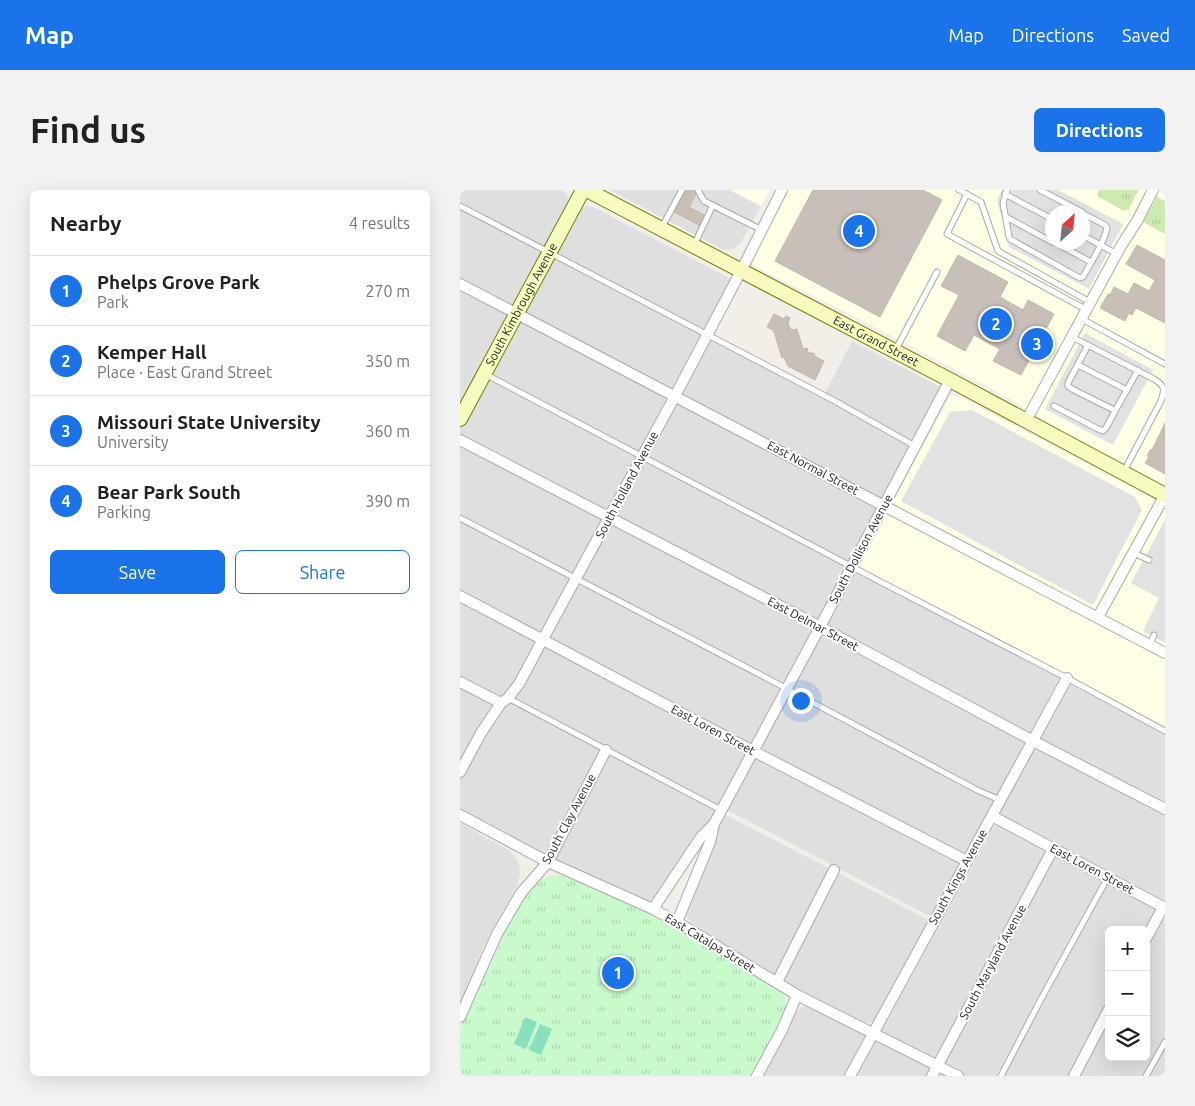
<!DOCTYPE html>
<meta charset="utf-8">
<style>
:root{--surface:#fff;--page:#f2f2f2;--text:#202124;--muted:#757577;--line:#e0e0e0;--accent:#1a73e8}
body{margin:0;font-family:Ubuntu,sans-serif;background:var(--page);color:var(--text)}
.controls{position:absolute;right:15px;bottom:15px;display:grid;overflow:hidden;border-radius:8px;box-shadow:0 5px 20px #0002}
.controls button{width:45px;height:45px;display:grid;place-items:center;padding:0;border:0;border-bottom:1px solid var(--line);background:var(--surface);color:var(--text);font:25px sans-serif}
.compass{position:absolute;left:585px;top:15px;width:45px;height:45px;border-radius:50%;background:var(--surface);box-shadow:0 5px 20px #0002;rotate:27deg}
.you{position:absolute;left:340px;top:510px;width:18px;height:18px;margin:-12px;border:4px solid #fff;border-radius:50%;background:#1a73e8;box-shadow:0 0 0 8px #1a73e833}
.badge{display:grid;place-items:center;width:32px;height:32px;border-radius:50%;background:var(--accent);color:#fff;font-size:16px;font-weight:700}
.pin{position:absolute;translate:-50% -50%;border:2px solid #fff;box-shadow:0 1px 5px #0006}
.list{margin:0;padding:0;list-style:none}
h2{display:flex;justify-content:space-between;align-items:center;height:65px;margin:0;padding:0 20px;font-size:21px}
h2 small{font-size:16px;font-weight:400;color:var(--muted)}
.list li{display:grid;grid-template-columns:32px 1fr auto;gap:15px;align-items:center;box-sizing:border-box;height:70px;padding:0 20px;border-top:1px solid var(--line)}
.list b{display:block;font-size:19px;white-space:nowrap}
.list p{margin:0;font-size:16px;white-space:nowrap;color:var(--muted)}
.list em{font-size:16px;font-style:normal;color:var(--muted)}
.actions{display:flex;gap:10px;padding:15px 20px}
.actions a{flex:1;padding:11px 0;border:1px solid var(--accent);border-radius:8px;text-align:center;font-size:18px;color:var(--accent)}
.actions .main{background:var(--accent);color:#fff}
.icon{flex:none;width:28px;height:28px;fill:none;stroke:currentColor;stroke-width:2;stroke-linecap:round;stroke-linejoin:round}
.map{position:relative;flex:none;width:705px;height:886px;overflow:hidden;border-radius:8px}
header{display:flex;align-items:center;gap:30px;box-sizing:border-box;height:70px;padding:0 25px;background:var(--accent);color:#fff}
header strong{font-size:24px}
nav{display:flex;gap:28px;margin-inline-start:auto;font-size:18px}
.intro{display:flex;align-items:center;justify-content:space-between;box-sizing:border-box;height:120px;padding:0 30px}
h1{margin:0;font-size:35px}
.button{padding:12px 22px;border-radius:8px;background:var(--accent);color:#fff;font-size:18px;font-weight:700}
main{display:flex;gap:30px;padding:0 30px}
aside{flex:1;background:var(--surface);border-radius:8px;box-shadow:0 5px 20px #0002}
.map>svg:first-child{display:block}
.residential{fill:#e0dfdf;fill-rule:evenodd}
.education{fill:#ffffe5;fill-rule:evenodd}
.grass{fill:url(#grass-tufts)}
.park{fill:url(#park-tufts)}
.pitch{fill:#88e0be}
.parking{fill:#e2e2e2;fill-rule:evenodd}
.building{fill:#c7bfb8;stroke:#c4b6ab}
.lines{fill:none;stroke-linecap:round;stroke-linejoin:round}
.lane-casing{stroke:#a9a9a9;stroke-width:7}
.street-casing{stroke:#a9a9a9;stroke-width:12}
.secondary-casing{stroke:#707d05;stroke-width:16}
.lane{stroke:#fff;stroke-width:5}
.street{stroke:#fff;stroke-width:10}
.secondary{stroke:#f7fabf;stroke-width:14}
.labels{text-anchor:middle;stroke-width:4;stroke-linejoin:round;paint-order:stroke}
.street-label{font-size:12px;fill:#222;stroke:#fff}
</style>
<header>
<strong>Map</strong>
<nav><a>Map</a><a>Directions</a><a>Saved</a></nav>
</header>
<div class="intro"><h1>Find us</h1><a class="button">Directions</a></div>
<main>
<aside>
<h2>Nearby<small>4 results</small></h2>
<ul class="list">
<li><span class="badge">1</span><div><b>Phelps Grove Park</b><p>Park</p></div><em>270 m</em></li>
<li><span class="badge">2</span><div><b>Kemper Hall</b><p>Place · East Grand Street</p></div><em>350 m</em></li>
<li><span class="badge">3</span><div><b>Missouri State University</b><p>University</p></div><em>360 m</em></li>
<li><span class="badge">4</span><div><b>Bear Park South</b><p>Parking</p></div><em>390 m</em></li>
</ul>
<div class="actions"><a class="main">Save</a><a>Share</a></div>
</aside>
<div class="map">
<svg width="705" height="886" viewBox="0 0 705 886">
<defs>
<pattern id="grass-tufts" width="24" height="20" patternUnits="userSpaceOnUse" patternTransform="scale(1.25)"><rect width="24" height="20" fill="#cdebb0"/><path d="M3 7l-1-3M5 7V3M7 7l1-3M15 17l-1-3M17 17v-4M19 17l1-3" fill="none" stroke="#b0c997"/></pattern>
<pattern id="park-tufts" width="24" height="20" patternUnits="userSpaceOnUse" patternTransform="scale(1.25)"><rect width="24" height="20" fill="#c8facc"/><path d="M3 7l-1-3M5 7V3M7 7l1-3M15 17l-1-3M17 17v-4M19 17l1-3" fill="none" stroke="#acd6af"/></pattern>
</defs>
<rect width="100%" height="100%" fill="#f2efe9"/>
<g class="residential">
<path d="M0,0H101L106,4L108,7V12L105,18L0,215Z"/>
<path d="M150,0H270L301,16L280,54L272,59L268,60L262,59Z"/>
<path d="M126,16H129L133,17L266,86L270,89V92L58,487L52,497L43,506H39L0,488V239L93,69L109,44L122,19Z"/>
<path d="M248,149L363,207L392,151L480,197V200L479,205L386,376L600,488L471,727L52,507Z"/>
<path d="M609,494L705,543V711L541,624L540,620Z"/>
<path d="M0,496L32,513L33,517L0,575Z"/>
<path d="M48,513H51L256,620L250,631L195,707L190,710L184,709L98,671L74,660L0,619V589L25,543L40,520Z"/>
<path d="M264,624L469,730L414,831L410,833L405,832L338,799L251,746L230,731L227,726V721L258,635Z"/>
<path d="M0,633L50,661L55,667L59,674L60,683L57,697L31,742L22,760L11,789L0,814Z"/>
<path d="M535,635H538L705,722V886H397ZM649,740H686V867H649Z"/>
<path d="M345,816L349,817L401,840L406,845V848L386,886H302L335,824L340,818Z"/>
</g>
<g class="education">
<path d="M270,0H310L301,16Z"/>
<path d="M327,0H705V297L612,247L552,210L525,195L398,128L294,76L292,73L291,69ZM592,22H622V52H592Z"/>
<path d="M493,206L502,208L705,315V538L398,377L488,210Z"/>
</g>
<g class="grass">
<path d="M639,0H678V1L669,19L664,21L639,7L637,4Z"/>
<path d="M697,7L705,11V44L683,32Z"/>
</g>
<path class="park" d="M93,685H103L112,688L212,733L281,778L320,801C327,808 328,815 326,824L293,886H0V839L6,825L38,759L57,716L71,698L79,691Z"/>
<g class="pitch">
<path d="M65,827L77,832L66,859L54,854Z"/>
<path d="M80,834L92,839L81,865L69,860Z"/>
</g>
<g class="parking">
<path d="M542,0H598L663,34L629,99L549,57L537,10ZM592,22H622V52H592Z"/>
<path d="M625,143L693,180L653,255L585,219Z"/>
<path d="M512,220L675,307L682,320L633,415L441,311L490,222Z"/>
<path d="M705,330V453L683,441L699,408L671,393Z"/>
</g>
<g class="building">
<path d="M225,0H232L237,3L229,17L246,26L241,36L214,22Z"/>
<path d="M353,0H463L482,10L420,127L315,71Z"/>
<path d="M677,55L705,70V133L676,118L672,125L669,123L665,131L640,118L648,104L650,105L654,97L668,104L674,93L689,101L695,90L666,74Z"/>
<path d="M498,65L548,92L540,107L563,120L568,110L594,124L561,185L533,171L540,159L514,145L505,161L477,146L499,105L481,96Z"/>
<path d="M314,124L324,129L326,126L330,128L328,133L331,140L337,139L343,159L347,158L348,162L355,164L354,166L364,171L355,190L328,176L324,167L322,168L315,145L316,144L313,142L314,141L307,137Z"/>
<path d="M705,233V284L685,273L689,267L687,266L691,259L692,260Z"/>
</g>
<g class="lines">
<defs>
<g id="lane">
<path d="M238,0L244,11L302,40"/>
<path d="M499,0L521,12L538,61L630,112"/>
<path d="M547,0L543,13L549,47L550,49L620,88L623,87C630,73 644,54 647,38L645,35L622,23"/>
<path d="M580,0L622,22"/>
<path d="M507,4L487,44L627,120"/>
<path d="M545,4L592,29"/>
<path d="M0,16L373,210L455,256"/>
<path d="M546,27L592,52"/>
<path d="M202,37L222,0"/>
<path d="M622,45L657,64"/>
<path d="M594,52L631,72"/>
<path d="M234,55L253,15"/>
<path d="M622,129L705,174"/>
<path d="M612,147L694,189C705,196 705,199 701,211L664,281"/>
<path d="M628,155L608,193V196L612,199L652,219L655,221L678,180"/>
<path d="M435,161L477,82"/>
<path d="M618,175L667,200"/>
<path d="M25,184L421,392L607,488L705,541"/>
<path d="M594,216L636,238L643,241L646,238L655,221"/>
<path d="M0,328L318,494L517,600L540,610"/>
<path d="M674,363L689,370"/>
<path d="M690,455L694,445"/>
<path d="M48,508L261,620"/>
<path d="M541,886L580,811L648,687"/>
<path d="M686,886L705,852"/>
</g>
<g id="street">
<path d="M0,94L705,463"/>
<path d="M566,231L661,56L677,31L693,0"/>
<path d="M0,250L351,432L579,554L705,619"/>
<path d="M0,406L293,561L507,671"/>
<path d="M638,427L705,305"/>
<path d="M0,492L41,513"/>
<path d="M0,582L21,543L41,513L48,508L59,494L83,449L215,206L281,81L322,0"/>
<path d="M0,625L88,672L193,719L217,732L337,805L498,886"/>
<path d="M532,626L705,718"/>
<path d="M193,719L241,647L253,635"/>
<path d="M217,732L250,652L254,634L360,437L490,190"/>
<path d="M686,749L703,717"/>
<path d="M317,792L374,680"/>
<path d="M0,827L37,744L61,703L88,672L146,560"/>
<path d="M297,886L322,840L337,805"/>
<path d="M390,886L607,488"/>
<path d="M472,886L593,659"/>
<path d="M614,886L649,819"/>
</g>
<g id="secondary">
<path id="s1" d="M127,0L490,190L705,305"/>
<path id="s2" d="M0,229L123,0"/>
</g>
</defs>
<use href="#lane" class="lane-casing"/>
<use href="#street" class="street-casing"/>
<use href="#secondary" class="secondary-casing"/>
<use href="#lane" class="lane"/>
<use href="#street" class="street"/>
<use href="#secondary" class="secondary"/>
</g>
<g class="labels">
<g class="street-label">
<text dy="4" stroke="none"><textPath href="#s2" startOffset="130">South Kimbrough Avenue</textPath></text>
<text dy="4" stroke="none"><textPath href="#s1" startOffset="326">East Grand Street</textPath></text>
<text transform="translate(353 278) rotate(28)" y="4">East Normal Street</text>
<text transform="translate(167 295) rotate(-62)" y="4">South Holland Avenue</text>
<text transform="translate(401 359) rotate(-62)" y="4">South Dollison Avenue</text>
<text transform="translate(353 434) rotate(28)" y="4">East Delmar Street</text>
<text transform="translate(253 540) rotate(28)" y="4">East Loren Street</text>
<text transform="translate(109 629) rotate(-62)" y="4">South Clay Avenue</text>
<text transform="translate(632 679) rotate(28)" y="4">East Loren Street</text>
<text transform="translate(498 687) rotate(-61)" y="4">South Kings Avenue</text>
<text transform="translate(250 753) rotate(31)" y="4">East Catalpa Street</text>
<text transform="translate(533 772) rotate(-62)" y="4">South Maryland Avenue</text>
</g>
</g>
</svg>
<div class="controls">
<button>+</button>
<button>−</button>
<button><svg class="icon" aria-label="layers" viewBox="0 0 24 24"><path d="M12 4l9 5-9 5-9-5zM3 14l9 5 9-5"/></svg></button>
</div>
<svg class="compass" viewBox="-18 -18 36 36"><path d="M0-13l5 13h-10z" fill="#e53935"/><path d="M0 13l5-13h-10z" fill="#757577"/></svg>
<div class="you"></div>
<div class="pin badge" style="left:158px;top:783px">1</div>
<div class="pin badge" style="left:536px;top:134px">2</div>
<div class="pin badge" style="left:577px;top:154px">3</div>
<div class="pin badge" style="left:399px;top:41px">4</div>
</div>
</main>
